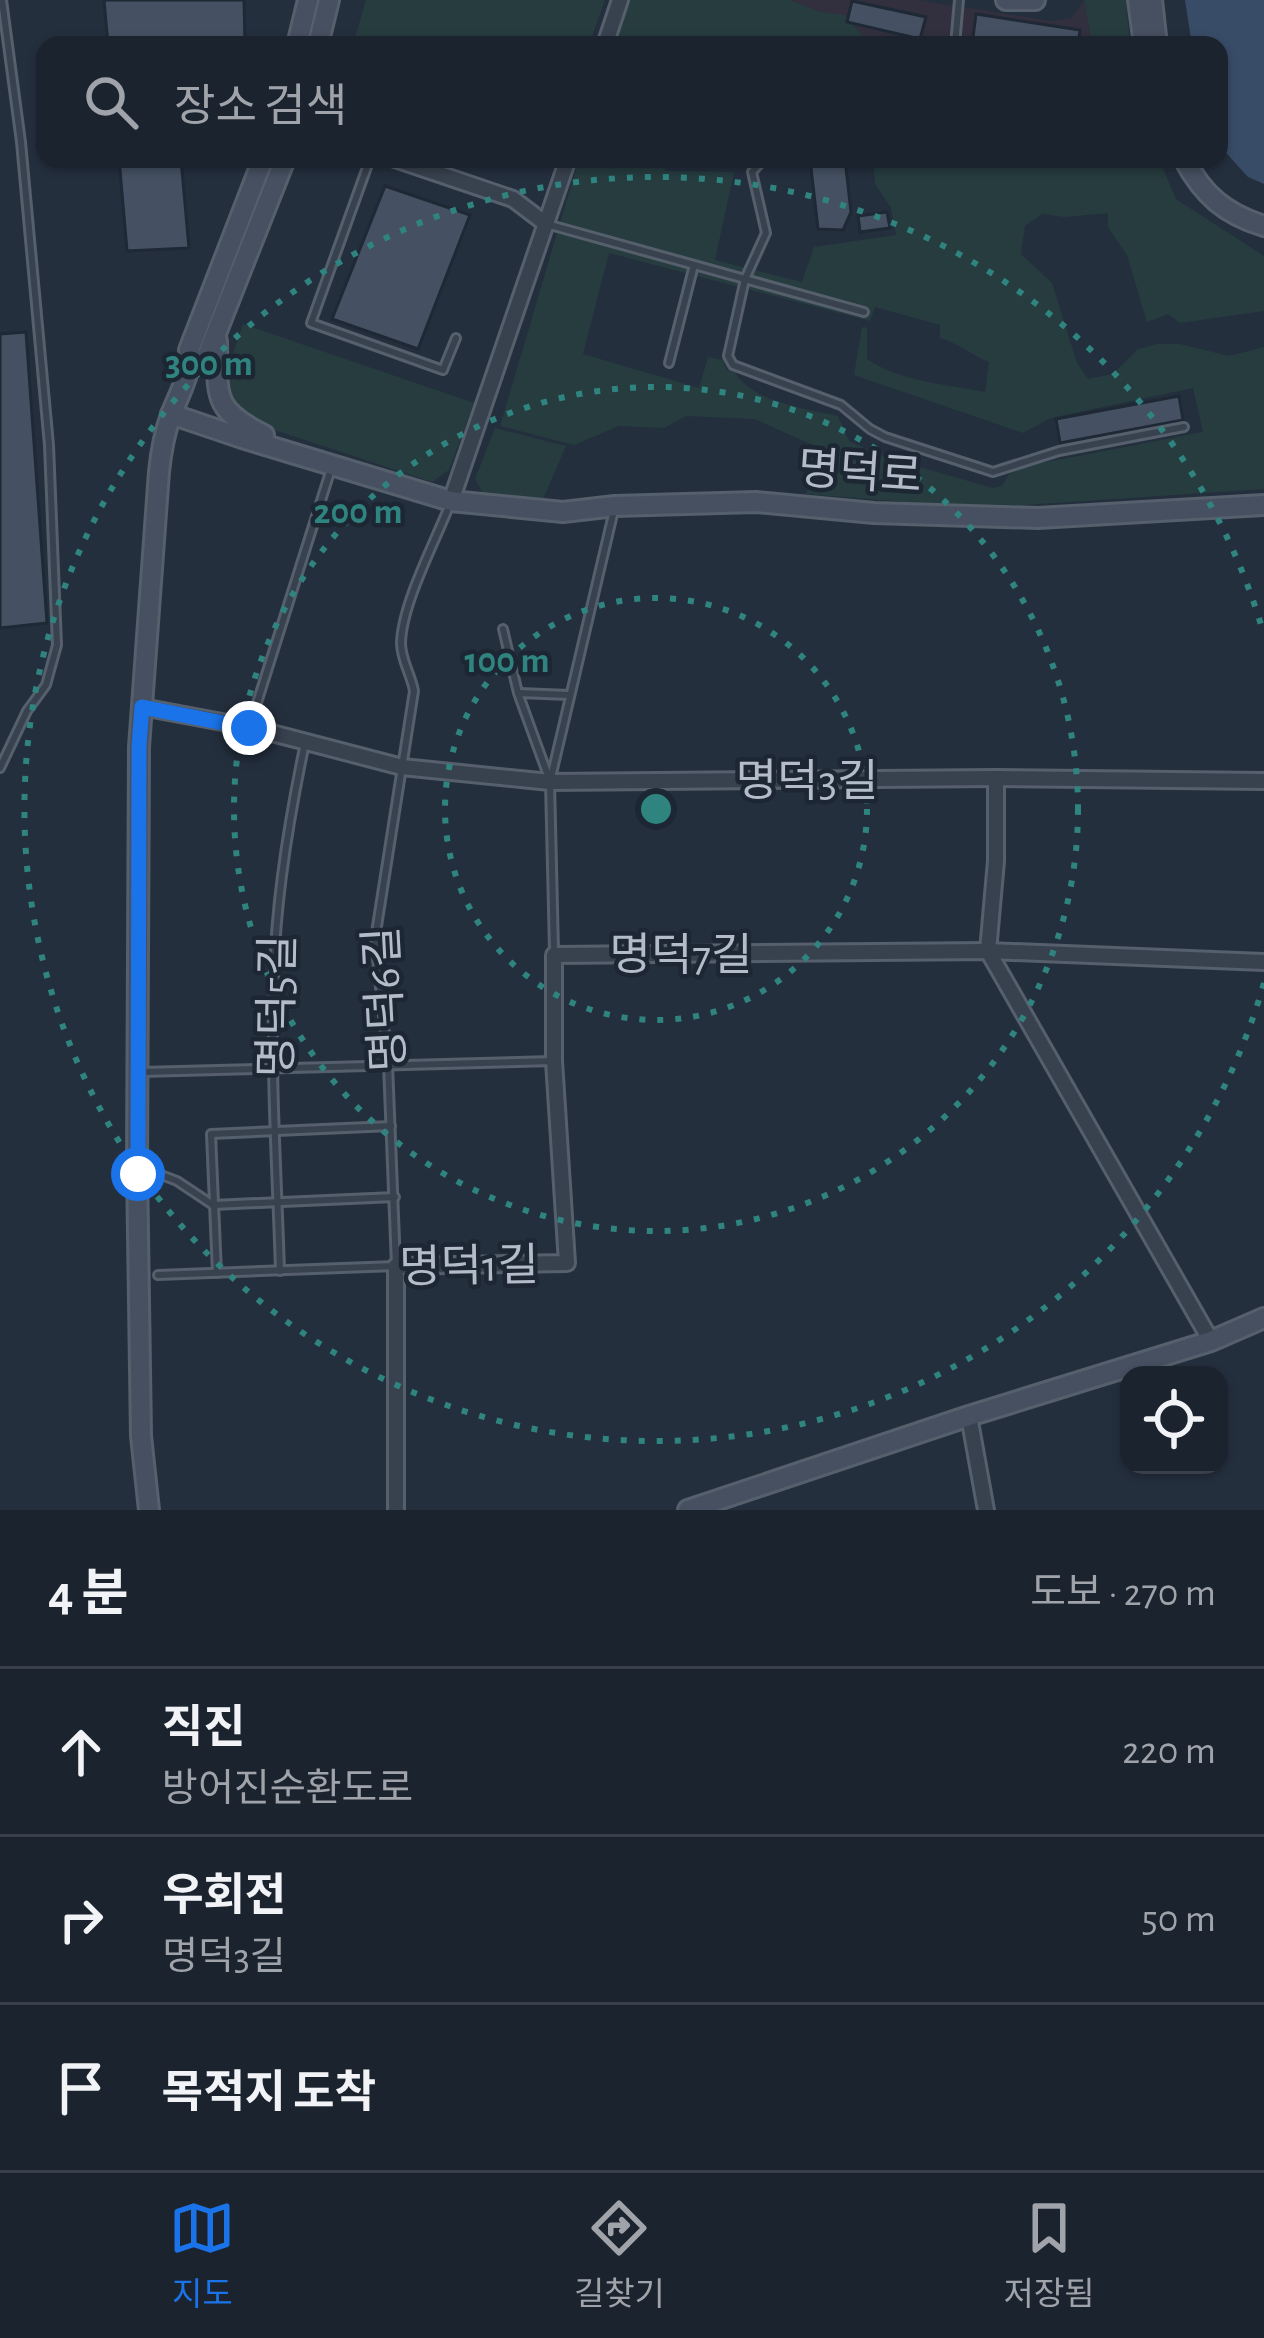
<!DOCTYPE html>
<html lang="ko">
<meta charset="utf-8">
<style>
:root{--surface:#1b232e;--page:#242b36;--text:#f1f3f6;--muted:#a0a4aa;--line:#39404a;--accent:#1a73e8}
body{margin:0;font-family:"Alegreya Sans","Noto Sans KR",sans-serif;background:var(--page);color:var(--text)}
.controls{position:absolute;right:36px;bottom:36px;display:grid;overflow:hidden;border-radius:24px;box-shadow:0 3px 9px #0004}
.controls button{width:108px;height:108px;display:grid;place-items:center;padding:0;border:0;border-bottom:3px solid var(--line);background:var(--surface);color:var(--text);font:60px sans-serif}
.stop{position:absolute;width:36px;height:36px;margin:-27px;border:9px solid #1a73e8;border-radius:50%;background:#fff}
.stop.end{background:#1a73e8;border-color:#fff;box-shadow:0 3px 12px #0008}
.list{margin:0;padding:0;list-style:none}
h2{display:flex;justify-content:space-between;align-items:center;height:156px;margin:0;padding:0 48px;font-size:51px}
h2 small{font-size:39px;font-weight:400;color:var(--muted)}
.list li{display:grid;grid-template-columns:78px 1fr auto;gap:36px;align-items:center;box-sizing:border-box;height:168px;padding:0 48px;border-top:3px solid var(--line)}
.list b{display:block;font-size:45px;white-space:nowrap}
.list p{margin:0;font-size:39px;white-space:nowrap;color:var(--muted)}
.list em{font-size:39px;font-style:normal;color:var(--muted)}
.icon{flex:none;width:66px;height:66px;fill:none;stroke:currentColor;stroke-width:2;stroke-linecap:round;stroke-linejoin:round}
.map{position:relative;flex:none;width:1264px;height:1510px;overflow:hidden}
.search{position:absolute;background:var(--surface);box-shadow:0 3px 9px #0004;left:36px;right:36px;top:36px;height:132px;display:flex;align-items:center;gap:30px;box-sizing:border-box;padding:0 42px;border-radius:24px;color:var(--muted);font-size:45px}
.sheet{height:660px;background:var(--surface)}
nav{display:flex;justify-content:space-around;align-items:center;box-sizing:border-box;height:168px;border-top:3px solid var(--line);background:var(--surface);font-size:33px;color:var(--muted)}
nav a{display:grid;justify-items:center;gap:6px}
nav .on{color:var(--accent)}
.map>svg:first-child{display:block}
.medical{fill:#32303f}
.green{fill:#263c3f;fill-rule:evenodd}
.water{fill:#394c67}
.building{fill:#455162;stroke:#1f2835;stroke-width:3}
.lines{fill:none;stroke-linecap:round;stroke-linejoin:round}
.lane-casing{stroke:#565f6c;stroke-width:12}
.street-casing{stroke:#565f6c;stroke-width:20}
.secondary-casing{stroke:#565f6c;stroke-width:24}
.lane{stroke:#38414e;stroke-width:6}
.street{stroke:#38414e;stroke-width:14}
.secondary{stroke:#465061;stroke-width:18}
.route{stroke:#1a73e8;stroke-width:15}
.ring{fill:none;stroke:#308480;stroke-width:6;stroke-dasharray:6 12}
.labels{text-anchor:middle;stroke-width:9;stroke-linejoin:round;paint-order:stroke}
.street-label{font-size:45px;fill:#b4bcc9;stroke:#1d2633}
.centre{fill:#308480;stroke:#1d2633;stroke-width:6}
.ring-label{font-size:36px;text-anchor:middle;font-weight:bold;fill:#308480;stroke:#1d2633;stroke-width:9;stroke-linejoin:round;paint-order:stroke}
</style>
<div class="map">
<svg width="1264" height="1510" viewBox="0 0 1264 1510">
<rect width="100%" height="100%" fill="#242f3e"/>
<path class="medical" d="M790,0H918L1052,21L1072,18L1084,0L1092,45H866L861,34L845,16L820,12Z"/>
<g class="green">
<path d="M366,0H605L589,45H353Z"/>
<path d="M628,0H790L820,12L845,15L861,34L866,45H860L858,40L808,45H614Z"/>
<path d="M1084,0H1126L1130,45H1092Z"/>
<path d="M579,159H664L665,171L734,172L715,260L802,282L814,247L896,235L891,208L875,184L873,159H1028L1051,163L1052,159H1159L1176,199L1264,256V311L1180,323L1168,314L1147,322L1127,255L1108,227V213L1065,217L1042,214L1025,226L1021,254L1052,283L1077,363L1088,379L1113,374L1138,349L1157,344H1180L1229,356L1264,347V489L979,508L806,494L819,448L755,419L686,416L664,428L619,426L574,445L500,426ZM609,253L870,321L875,307L940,325V338C959,343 971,355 989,362L985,392C946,384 901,382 867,359V328L862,327L854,375L1023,433L1051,418L1193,388L1203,432L1026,466L1009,474L1002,486L993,488L888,458L849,441L838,416C804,408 753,403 734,371L727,370L723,360L708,357L699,388L583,354Z"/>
<path d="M243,324L474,403L449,470L432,482L241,419L227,392V372Z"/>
<path d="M495,428L566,446L541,504L486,499L475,479Z"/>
</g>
<path class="water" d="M1185,0H1264V184L1248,177L1219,145V45H1192Z"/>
<g class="building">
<path d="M104,0H244L245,45H108Z"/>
<path d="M852,1L926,17L920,39L847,22Z"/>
<path d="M976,14L1080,30L1078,45H972Z"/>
<path d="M119,159H181L189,248L127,251Z"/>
<path d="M810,159H845L851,212L843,230L818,229Z"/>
<path d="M385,186L470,215L418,349L332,319Z"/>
<path d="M887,212L890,228L860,232L858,216Z"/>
<path d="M26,332L47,623L0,628V334Z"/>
<path d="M1179,396L1183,420L1060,443L1056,419Z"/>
</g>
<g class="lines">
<defs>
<g id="lane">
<path d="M955,45L959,0"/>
<path d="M370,159L311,323L443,370L456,338"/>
<path d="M764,159L752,172L766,233L745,279L728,356L733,365L841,405L870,429L885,437L993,472L1059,451L1184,427"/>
<path d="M550,225L864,312"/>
<path d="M669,363L694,265"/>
<path d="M503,629L518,693L550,781"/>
<path d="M519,693L569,695"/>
<path d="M250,725L331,469"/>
<path d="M0,768L27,711L46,685L57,645L49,445L21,142L2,0"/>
<path d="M554,951L550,782L614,510"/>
<path d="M141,1072L553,1061"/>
<path d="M143,1168L177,1181L213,1205"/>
<path d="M213,1205L395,1197"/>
<path d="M280,1271C277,1172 270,1072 274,973C276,896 289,819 305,743"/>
<path d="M217,1273L211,1134L391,1126"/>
<path d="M158,1275L396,1266L388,1064L375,939L414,691C411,674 401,660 401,643C402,604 435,542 450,504"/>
</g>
<g id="street">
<path d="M605,45L620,0"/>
<path d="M395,159L513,199L546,224"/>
<path d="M451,501L568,159"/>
<path d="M142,707L249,727L402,767L550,782L996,778L1264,781"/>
<path d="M996,778V861L988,951L1211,1341"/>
<path d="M969,1416L986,1510"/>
<path d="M396,1510V1266L567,1263L554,1061V955L988,951L1264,962"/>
</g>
<g id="secondary">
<path d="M1006,0H1035"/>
<path d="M1138,0L1144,45"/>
<path d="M1152,0L1157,45"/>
<path d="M297,45L308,0"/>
<path d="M318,45L329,0"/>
<path d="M1184,159C1203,195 1225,214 1264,226"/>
<path d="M217,341C218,395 211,409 264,435"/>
<path d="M190,368L207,356L285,159"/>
<path d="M171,414L242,438L451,501L563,512L615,506L756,502L874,513L1038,518L1264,505"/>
<path d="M149,1510L141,1436L137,1166L139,747L159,472C161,452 164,434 171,415C180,391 191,376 189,350L263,159"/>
<path d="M688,1510L969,1416L1211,1341L1264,1318"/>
</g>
</defs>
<use href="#lane" class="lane-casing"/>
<use href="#street" class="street-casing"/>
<use href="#secondary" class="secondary-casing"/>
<use href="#lane" class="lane"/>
<use href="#street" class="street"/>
<use href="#secondary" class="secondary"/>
</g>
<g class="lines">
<path class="route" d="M138,1174L139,746L142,707L249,728"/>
</g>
<g class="ring">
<circle cx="656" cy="809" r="211"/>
<circle cx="656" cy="809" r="422"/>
<path d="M1264 983A632 632 0 1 1 1264 635"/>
</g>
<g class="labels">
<g class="street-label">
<text transform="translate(860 471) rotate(4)" y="16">명덕로</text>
<text x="807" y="796">명덕3길</text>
<text x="681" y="970">명덕7길</text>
<text transform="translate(384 999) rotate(-93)" y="16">명덕6길</text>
<text transform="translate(276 1006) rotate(-89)" y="16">명덕5길</text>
<text transform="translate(469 1265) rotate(-1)" y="16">명덕1길</text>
</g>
</g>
<circle cx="656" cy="809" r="18" class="centre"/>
<g class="ring-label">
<text x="209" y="375">300 m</text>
<text x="358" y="523">200 m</text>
<text x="507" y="672">100 m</text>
</g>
</svg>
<div class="controls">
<button><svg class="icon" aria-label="locate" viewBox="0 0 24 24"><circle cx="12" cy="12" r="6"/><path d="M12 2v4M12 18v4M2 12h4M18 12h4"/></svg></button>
</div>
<div class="stop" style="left:138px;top:1174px"></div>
<div class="stop end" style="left:249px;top:728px"></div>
<div class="search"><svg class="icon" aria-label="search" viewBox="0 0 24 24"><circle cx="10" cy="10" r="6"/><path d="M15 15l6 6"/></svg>장소 검색</div>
</div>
<section class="sheet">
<h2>4 분<small>도보 · 270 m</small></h2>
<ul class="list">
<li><svg class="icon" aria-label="ahead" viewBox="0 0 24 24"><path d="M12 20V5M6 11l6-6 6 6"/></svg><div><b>직진</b><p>방어진순환도로</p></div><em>220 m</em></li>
<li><svg class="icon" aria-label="right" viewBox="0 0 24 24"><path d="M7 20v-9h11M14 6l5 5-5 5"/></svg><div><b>우회전</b><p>명덕3길</p></div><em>50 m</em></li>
<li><svg class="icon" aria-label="arrive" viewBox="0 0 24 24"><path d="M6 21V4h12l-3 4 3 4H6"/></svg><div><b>목적지 도착</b></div></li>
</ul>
</section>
<nav>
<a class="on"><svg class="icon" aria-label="map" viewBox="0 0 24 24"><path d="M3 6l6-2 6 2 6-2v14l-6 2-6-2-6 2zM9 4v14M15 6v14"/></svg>지도</a>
<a><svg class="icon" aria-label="directions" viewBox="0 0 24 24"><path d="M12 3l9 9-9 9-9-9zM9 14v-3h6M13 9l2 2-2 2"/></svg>길찾기</a>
<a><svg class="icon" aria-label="saved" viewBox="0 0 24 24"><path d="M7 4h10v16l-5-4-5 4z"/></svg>저장됨</a>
</nav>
